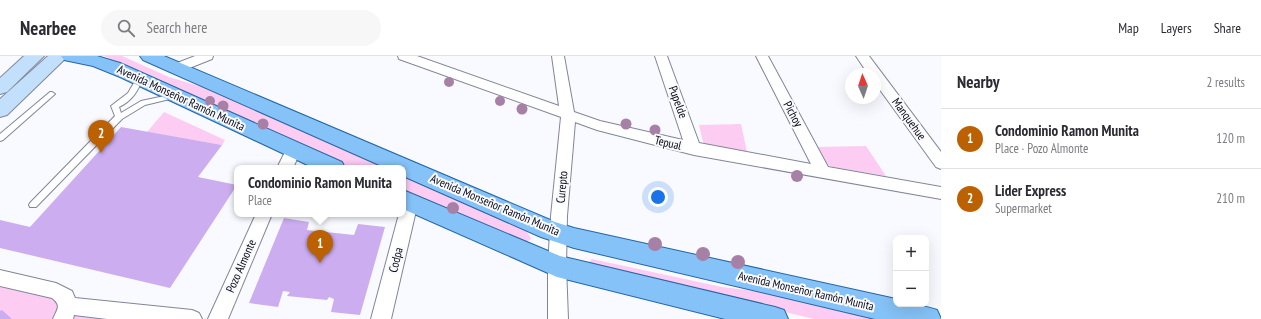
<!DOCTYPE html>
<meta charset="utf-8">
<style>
:root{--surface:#fff;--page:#f7f7f7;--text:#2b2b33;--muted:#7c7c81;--line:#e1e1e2;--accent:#bb6102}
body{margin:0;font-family:"PT Sans Narrow",sans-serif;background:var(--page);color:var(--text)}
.controls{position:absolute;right:12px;bottom:12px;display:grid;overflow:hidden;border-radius:8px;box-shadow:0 4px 16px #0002}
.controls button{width:36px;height:36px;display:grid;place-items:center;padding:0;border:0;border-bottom:1px solid var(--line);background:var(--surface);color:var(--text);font:20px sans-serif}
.compass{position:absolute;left:845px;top:12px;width:36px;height:36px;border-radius:50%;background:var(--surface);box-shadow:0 4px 16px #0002;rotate:357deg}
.you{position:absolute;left:658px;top:141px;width:14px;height:14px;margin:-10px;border:3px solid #fff;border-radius:50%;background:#1a73e8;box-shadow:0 0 0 6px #1a73e833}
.badge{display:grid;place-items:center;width:26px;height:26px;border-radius:50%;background:var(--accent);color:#fff;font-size:13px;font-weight:700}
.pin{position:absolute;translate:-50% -33px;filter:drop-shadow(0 1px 2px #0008)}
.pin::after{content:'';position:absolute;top:21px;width:14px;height:12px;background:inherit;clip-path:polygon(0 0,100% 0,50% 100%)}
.popup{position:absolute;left:234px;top:109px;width:172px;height:52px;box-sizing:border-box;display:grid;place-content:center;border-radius:8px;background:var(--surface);filter:drop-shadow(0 1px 3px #0005);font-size:13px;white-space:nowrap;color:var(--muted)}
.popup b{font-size:15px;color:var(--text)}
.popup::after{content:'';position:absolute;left:50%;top:100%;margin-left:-8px;border:8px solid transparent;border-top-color:var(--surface)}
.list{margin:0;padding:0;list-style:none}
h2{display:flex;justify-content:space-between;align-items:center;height:52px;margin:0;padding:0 16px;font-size:17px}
h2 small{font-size:13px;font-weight:400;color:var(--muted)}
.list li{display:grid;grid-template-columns:26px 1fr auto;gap:12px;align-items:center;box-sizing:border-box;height:60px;padding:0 16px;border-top:1px solid var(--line)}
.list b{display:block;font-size:15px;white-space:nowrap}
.list p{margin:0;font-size:13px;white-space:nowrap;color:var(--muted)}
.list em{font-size:13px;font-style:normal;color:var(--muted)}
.icon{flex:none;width:22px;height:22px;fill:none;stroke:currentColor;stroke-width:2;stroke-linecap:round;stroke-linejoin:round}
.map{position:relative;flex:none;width:941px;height:263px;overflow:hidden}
header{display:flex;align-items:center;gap:24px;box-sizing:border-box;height:56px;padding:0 20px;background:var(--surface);border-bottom:1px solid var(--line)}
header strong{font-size:19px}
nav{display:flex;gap:22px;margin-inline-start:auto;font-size:14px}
.search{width:280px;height:36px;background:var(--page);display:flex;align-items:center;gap:10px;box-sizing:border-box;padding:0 14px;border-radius:22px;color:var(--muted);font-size:15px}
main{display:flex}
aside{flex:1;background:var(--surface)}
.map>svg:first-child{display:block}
.green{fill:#fcccf3}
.building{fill:#cbadf0}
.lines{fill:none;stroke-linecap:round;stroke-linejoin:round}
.service-casing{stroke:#81859a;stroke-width:2}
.minor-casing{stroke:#81859a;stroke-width:2}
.secondary-casing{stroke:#81859a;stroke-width:2}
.primary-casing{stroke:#2567a4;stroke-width:2}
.service{fill:#fff;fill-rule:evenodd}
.minor{fill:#fff;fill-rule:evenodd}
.secondary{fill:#c2e0fb;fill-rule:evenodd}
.primary{fill:#85c2f7;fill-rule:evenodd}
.tree{fill:#a680a5}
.labels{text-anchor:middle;stroke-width:4;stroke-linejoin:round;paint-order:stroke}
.street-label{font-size:12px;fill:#090b12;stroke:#f9faff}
</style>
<header>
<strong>Nearbee</strong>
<div class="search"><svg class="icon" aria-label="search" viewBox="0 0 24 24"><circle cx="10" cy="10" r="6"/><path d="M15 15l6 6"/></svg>Search here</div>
<nav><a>Map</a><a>Layers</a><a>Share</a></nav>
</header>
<main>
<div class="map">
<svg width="941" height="263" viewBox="0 0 941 263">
<rect width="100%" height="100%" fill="#f9faff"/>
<g class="green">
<path d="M104,0H122L169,21L205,32L388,112H351L181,38L147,19Z"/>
<path d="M164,56L225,84L222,89L147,76Z"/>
<path d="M741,68L747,96L706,88L703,86L699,69Z"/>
<path d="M866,90L886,120L833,111L828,109L818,91Z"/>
<path d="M403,118L525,173L531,182L530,184L526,186L518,184L403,135Z"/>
<path d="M592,203L722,231L769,237L889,263H814L593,210L589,206Z"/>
<path d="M0,226L52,239L56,245L58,252L161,263H0Z"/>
</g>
<g class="building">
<path d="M121,71L222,89L198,121L237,129L170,232L0,192V164L30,171Z"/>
<path d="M284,162L309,166L307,174L354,179L358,168L385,171L360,259L331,256L334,243L329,241L327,244L287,240L290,236L283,235L278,251L249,247Z"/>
<path d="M2,254L12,263H0V255Z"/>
</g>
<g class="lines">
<defs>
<g id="service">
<path d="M138,20H142L143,22C138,35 132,45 119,51L121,57L141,45L174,38L177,40L174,42L145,49L122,63L36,151H30L29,149L30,147L115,60L111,50L128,37Z"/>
<path d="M50,36H52L55,38L3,84L0,85V78Z"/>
</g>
<g id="minor">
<path d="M195,0H213L212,3L182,15L177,16L172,15L170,12L172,9Z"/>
<path d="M398,0H417L559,50L552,0H564L574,56L600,65L683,84L655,0H667L699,87L811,108L756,0H768L828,111L941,131V143L694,99L597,74L575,66L567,160L566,210L568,263H548V210L551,160L561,61L399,3Z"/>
<path d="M856,0H869L941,96V113L936,111L875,27V18H868Z"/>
<path d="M293,88L298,90L301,94L293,112H277L288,90Z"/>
<path d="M410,139L416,141L418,146L391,263H371L399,158H403L404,141Z"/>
<path d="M256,158H272L228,263H208Z"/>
<path d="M0,214L56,227L72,235L75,242L192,254L199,257L202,263H107L74,259L73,263H53C57,253 62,250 52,242L0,230Z"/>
</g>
<g id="secondary">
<path d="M24,0H44L7,36L0,38V22Z"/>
<path d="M48,0H68L7,59L0,61V43Z"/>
</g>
<g id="primary">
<path d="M61,0H97L120,7L342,106L345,112H314L120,21L93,10L64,4Z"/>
<path d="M140,0H164L555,166L574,172L896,243V248C911,248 923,249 937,254L941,263H875L574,192L541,181L403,120V112H386L143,4Z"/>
<path d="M403,134L560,200L775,251L784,254L788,263H725L557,221L403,153Z"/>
</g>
</defs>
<use href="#service" class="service-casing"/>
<use href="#minor" class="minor-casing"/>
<use href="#secondary" class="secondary-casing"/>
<use href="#primary" class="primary-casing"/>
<use href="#service" class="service"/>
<use href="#minor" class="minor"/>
<use href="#secondary" class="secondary"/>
<use href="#primary" class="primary"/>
</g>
<g class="tree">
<circle cx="449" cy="26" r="5"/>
<circle cx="210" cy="45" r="5"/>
<circle cx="500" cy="45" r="5"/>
<circle cx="223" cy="50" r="5.5"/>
<circle cx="522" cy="53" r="5.5"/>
<circle cx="263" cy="68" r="5.5"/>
<circle cx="626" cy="68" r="5.5"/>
<circle cx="655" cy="74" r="5.5"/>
<circle cx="797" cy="120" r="6"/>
<circle cx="453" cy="152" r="6"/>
<circle cx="655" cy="188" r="7"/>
<circle cx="703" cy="198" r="7"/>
<circle cx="738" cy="206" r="7"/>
</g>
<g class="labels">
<g class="street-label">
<text transform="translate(181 42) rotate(25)" y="4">Avenida Monseñor Ramón Munita</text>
<text transform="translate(678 46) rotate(70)" y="4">Pupelde</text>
<text transform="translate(793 58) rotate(62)" y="4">Pichoy</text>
<text transform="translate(909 63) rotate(54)" y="4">Manquehue</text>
<text transform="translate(668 87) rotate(13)" y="4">Tepual</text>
<text transform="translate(562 131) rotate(-85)" y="4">Curepto</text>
<text transform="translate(495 149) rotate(23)" y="4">Avenida Monseñor Ramón Munita</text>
<text transform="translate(396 204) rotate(-76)" y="4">Codpa</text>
<text transform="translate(241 210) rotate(-66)" y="4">Pozo Almonte</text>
<text transform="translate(806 235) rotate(13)" y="4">Avenida Monseñor Ramón Munita</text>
</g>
</g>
</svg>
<div class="controls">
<button>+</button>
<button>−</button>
</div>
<svg class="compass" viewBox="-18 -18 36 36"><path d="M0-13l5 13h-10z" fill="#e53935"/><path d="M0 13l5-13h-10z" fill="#7c7c81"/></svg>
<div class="you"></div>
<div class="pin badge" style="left:320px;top:207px">1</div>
<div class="popup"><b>Condominio Ramon Munita</b>Place</div>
<div class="pin badge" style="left:101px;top:97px">2</div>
</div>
<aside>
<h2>Nearby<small>2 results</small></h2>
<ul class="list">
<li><span class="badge">1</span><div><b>Condominio Ramon Munita</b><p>Place · Pozo Almonte</p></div><em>120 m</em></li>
<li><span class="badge">2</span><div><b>Lider Express</b><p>Supermarket</p></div><em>210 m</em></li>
</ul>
</aside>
</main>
